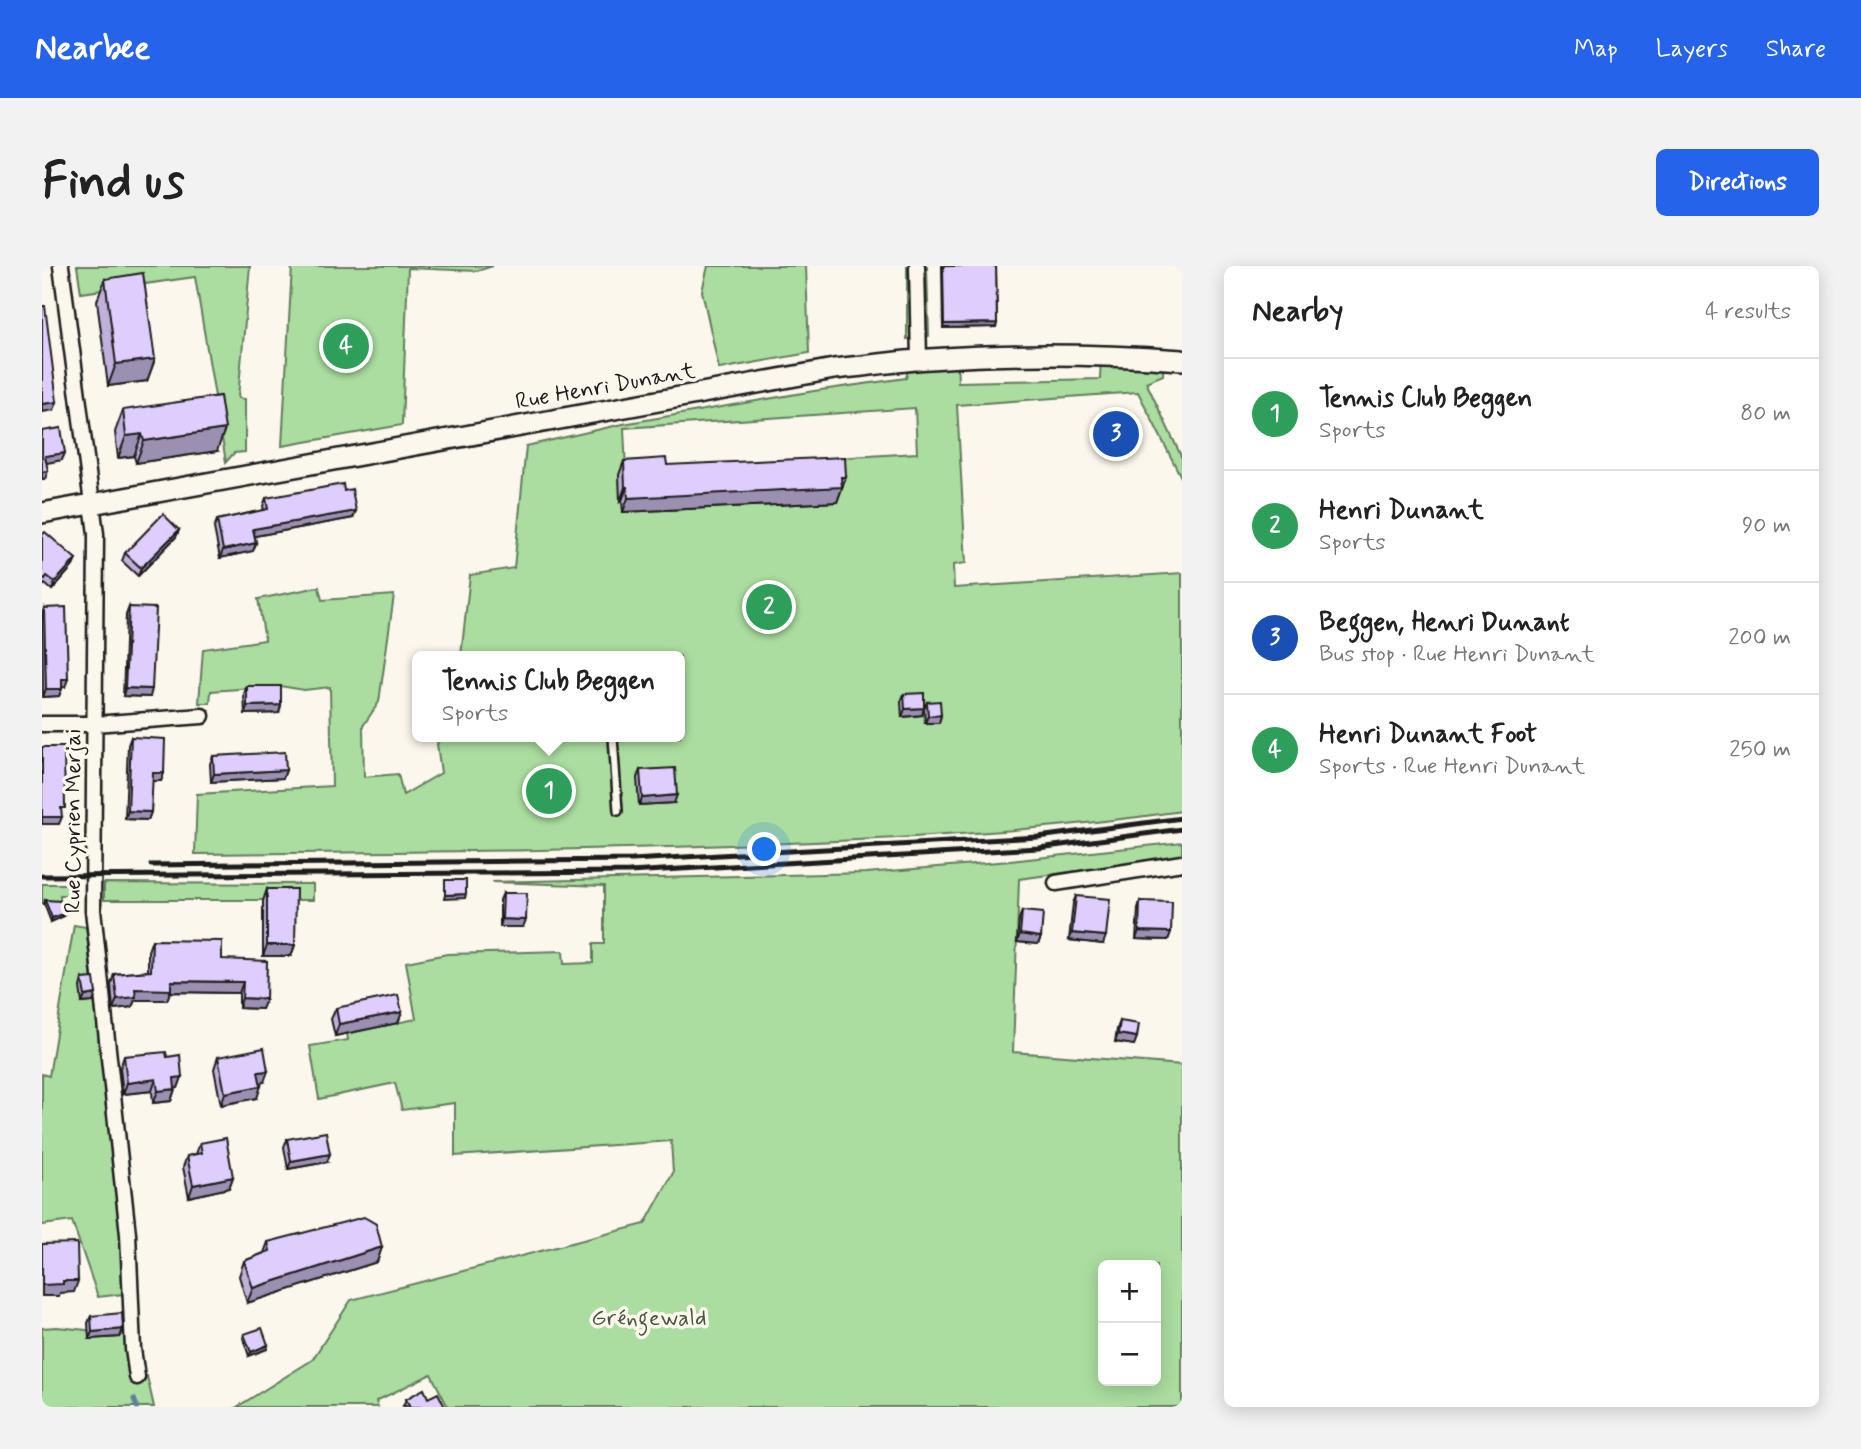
<!DOCTYPE html>
<meta charset="utf-8">
<style>
:root{--surface:#fff;--page:#f2f2f2;--text:#222;--muted:#767676;--line:#e0e0e0;--accent:#2563eb}
body{margin:0;font-family:Mynerve,sans-serif;background:var(--page);color:var(--text)}
.controls{position:absolute;right:21px;bottom:21px;display:grid;overflow:hidden;border-radius:10px;box-shadow:0 4px 18px #0003}
.controls button{width:63px;height:63px;display:grid;place-items:center;padding:0;border:0;border-bottom:2px solid var(--line);background:var(--surface);color:var(--text);font:35px sans-serif}
.you{position:absolute;left:723px;top:584px;width:24px;height:24px;margin:-18px;border:5px solid #fff;border-radius:50%;background:#1a73e8;box-shadow:0 0 0 10px #1a73e833}
.badge{display:grid;place-items:center;width:46px;height:46px;border-radius:50%;background:var(--accent);color:#fff;font-size:23px;font-weight:700}
.pin{position:absolute;translate:-50% -50%;border:4px solid #fff;box-shadow:0 2px 7px #0006}
.popup{position:absolute;left:370px;top:385px;width:273px;height:91px;box-sizing:border-box;display:grid;place-content:center;border-radius:10px;background:var(--surface);filter:drop-shadow(0 2px 5px #0005);font-size:23px;white-space:nowrap;color:var(--muted)}
.popup b{font-size:26px;color:var(--text)}
.popup::after{content:'';position:absolute;left:50%;top:100%;margin-left:-14px;border:14px solid transparent;border-top-color:var(--surface)}
.list{margin:0;padding:0;list-style:none}
h2{display:flex;justify-content:space-between;align-items:center;height:91px;margin:0;padding:0 28px;font-size:30px}
h2 small{font-size:23px;font-weight:400;color:var(--muted)}
.list li{display:grid;grid-template-columns:46px 1fr auto;gap:21px;align-items:center;box-sizing:border-box;height:112px;padding:0 28px;border-top:2px solid var(--line)}
.list b{display:block;font-size:26px;white-space:nowrap}
.list p{margin:0;font-size:23px;white-space:nowrap;color:var(--muted)}
.list em{font-size:23px;font-style:normal;color:var(--muted)}
.map{position:relative;flex:none;width:1140px;height:1141px;overflow:hidden;border-radius:10px}
header{display:flex;align-items:center;gap:42px;box-sizing:border-box;height:98px;padding:0 35px;background:var(--accent);color:#fff}
header strong{font-size:33px}
nav{display:flex;gap:38px;margin-inline-start:auto;font-size:24px}
.intro{display:flex;align-items:center;justify-content:space-between;box-sizing:border-box;height:168px;padding:0 42px}
h1{margin:0;font-size:49px}
.button{padding:18px 32px;border-radius:10px;background:var(--accent);color:#fff;font-size:24px;font-weight:700}
main{display:flex;gap:42px;padding:0 42px}
aside{flex:1;background:var(--surface);border-radius:10px;box-shadow:0 4px 18px #0003}
.map>svg:first-child{display:block}
.green{fill:#aadd9f;stroke:#637c5e;stroke-width:2;fill-rule:evenodd}
.lines{fill:none;stroke-linecap:round;stroke-linejoin:round}
.stream{stroke:#607f98;stroke-width:5}
.service-casing{stroke:#1c1c1c;stroke-width:12}
.minor-casing{stroke:#1c1c1c;stroke-width:19}
.secondary-casing{stroke:#1c1c1c;stroke-width:24}
.service{stroke:#fbf7ec;stroke-width:7}
.minor{stroke:#fbf7ec;stroke-width:14}
.secondary{stroke:#fbf7ec;stroke-width:19}
.rail{stroke:#1c1c1c;stroke-width:5}
.wall{fill:#c0b0da;stroke:#1c1c1c;stroke-width:2}
.shaded-wall{fill:#9c90b2;stroke:#1c1c1c;stroke-width:2}
.building{fill:#dfcdfe;stroke:#1c1c1c;stroke-width:2}
.labels{text-anchor:middle;stroke-width:7;stroke-linejoin:round;paint-order:stroke}
.street-label{font-size:23px;fill:#1c1c1c;stroke:#fbf7ec}
.park-label{font-size:23px;fill:#475643;stroke:#fbf7ec}
</style>
<header>
<strong>Nearbee</strong>
<nav><a>Map</a><a>Layers</a><a>Share</a></nav>
</header>
<div class="intro"><h1>Find us</h1><a class="button">Directions</a></div>
<main>
<div class="map">
<svg width="1140" height="1141" viewBox="0 0 1140 1141">
<rect width="100%" height="100%" fill="#fbf7ec"/>
<filter id="ink" filterUnits="userSpaceOnUse"><feTurbulence type="fractalNoise" baseFrequency=".0143" numOctaves="2"/><feDisplacementMap in="SourceGraphic" scale="14" xChannelSelector="R" yChannelSelector="G"/><feConvolveMatrix kernelMatrix="1 2 1 2 8 2 1 2 1" color-interpolation-filters="sRGB"/></filter>
<g filter="url(#ink)">
<g class="green">
<path d="M35,0H208L196,132L203,133V186L192,187L184,196L153,11L39,27Z"/>
<path d="M250,0H451L435,5L366,2L360,159L240,180Z"/>
<path d="M666,0H764L767,87L677,103L660,25Z"/>
<path d="M865,0H885L887,70L865,73Z"/>
<path d="M1059,90L1122,93L1121,109L1104,116L1140,192V213L1096,126L915,139L924,297L911,299L912,322L1140,307V545C1009,564 877,572 745,577C548,585 351,586 153,588L155,528L290,520L288,421L262,424L238,420L169,425L168,437H157L161,383L223,374L216,333L277,321L280,334L352,329L337,436L321,460L322,511L356,508L361,529L399,507L395,478L399,471H638V390H419L428,309L472,302L484,180L581,158L772,125L864,112L868,95L915,92L916,116L1058,113ZM873,142L875,187L584,205L582,162Z"/>
<path d="M1140,576V591L977,613L971,786L1140,799V1141H406L389,1108L334,1135L336,1141H195L270,1094L309,1034L603,958L631,907L629,875L413,890V837L360,844L353,817L277,833L268,780L306,774L305,767L374,753L364,696L405,688L521,685L522,698L551,697V678H562V620L450,616L824,607L968,595ZM1061,999H1114V1115H1061Z"/>
<path d="M62,617L271,618V634H62Z"/>
<path d="M0,618H28V629H18V639L0,638Z"/>
<path d="M32,659L44,661L79,969L81,1028L56,1031L30,955L0,959V808L7,810Z"/>
<path d="M15,1061L83,1068L84,1084L95,1111L105,1110L112,1141H0V1062Z"/>
</g>
<g class="lines">
<path class="stream" d="M92,1133L95,1141"/>
<defs>
<path id="service" d="M571,471L576,545"/>
<g id="minor">
<path d="M19,0L54,268L51,644L86,968L91,1083L95,1111"/>
<path d="M875,0L877,94"/>
<path d="M0,458H52L160,450"/>
<path d="M1014,617L1140,597"/>
</g>
<path id="secondary" d="M0,247L792,103C824,100 856,95 888,93C972,87 1056,88 1140,94"/>
</defs>
<use href="#service" class="service-casing"/>
<use href="#minor" class="minor-casing"/>
<use href="#secondary" class="secondary-casing"/>
<use href="#service" class="service"/>
<use href="#minor" class="minor"/>
<use href="#secondary" class="secondary"/>
<g class="rail">
<path d="M109,599L590,594L996,571L1140,552"/>
<path d="M0,610L587,606L997,582L1140,563"/>
</g>
</g>
<g class="wall">
<path d="M900,0H954L955,57L954,61L901,62Z"/>
<path d="M63,13L113,93L105,115L66,120L55,35Z"/>
<path d="M81,144L175,185L94,197L92,190L76,192L73,166Z"/>
<path d="M582,195L625,199L804,211L795,236L581,246L580,235L578,236L577,209Z"/>
<path d="M302,225L311,252L213,270L214,277L211,285L178,292L172,262L175,254L222,244L221,240L224,232Z"/>
<path d="M137,264L134,271L96,310L80,295L83,287Z"/>
<path d="M0,269L34,293L31,300L10,324L3,318L0,321Z"/>
<path d="M87,341L108,431L81,430L84,349Z"/>
<path d="M2,342L23,421H20L17,430L1,431L0,348Z"/>
<path d="M205,420L239,439L237,447L203,448L202,428Z"/>
<path d="M862,428L882,442L880,449L860,451L859,436Z"/>
<path d="M885,436L899,449L897,457H883L882,443Z"/>
<path d="M89,471L122,507L119,515H110L109,546L106,554L83,553L86,479Z"/>
<path d="M171,490L244,504L241,512L169,516L168,498Z"/>
<path d="M598,504L632,537L597,539L595,512Z"/>
<path d="M225,623L253,679L249,690H221V635Z"/>
<path d="M461,627L481,661H458V634Z"/>
<path d="M1034,630L1061,678L1027,674L1031,637Z"/>
<path d="M3,634L22,650L9,656L2,638Z"/>
<path d="M1098,635L1129,666L1126,674L1094,673L1096,643Z"/>
<path d="M980,645L999,671L996,678L975,676L977,653Z"/>
<path d="M110,674L180,693L224,733L220,743L197,742V727L128,726L125,734H93L90,741L71,743L69,718L72,708L106,705V685Z"/>
<path d="M40,713L51,736L40,737L38,721Z"/>
<path d="M294,742L360,746L356,757L293,770L289,753Z"/>
<path d="M1078,755L1095,771L1092,779L1073,776L1075,763Z"/>
<path d="M82,790L125,791L140,811L136,822L133,823L129,835L111,837L110,825L81,828L78,802Z"/>
<path d="M176,791L222,816L218,817L215,832L179,839L172,803Z"/>
<path d="M245,873L285,896L246,903L242,881Z"/>
<path d="M158,877L191,911L187,922L147,931L141,901L145,890L154,888Z"/>
<path d="M226,976L340,981L335,996L205,1037L197,1010L202,995L222,987Z"/>
<path d="M49,1050L81,1063L78,1071L47,1073L46,1057Z"/>
<path d="M202,1068L226,1079L225,1083L207,1090L201,1072Z"/>
<path d="M386,1132L403,1141L361,1140L364,1133Z"/>
</g>
<g class="shaded-wall">
<path d="M955,57L954,61L901,62L902,58Z"/>
<path d="M113,93L105,115L66,120L74,98Z"/>
<path d="M15,136L12,144L0,146V138Z"/>
<path d="M183,163L175,185L94,197L102,175Z"/>
<path d="M100,168L92,190L76,192L84,170Z"/>
<path d="M23,187L20,194L0,198L3,190Z"/>
<path d="M6,205L3,213H0V206Z"/>
<path d="M804,211L795,236L581,246L586,232Z"/>
<path d="M583,221H585L580,235L578,236Z"/>
<path d="M314,245L311,252L208,271L211,263Z"/>
<path d="M137,264L134,271L96,310L99,302Z"/>
<path d="M214,277L211,285L178,292L181,284Z"/>
<path d="M34,293L31,300L10,324L13,316Z"/>
<path d="M20,413H26L23,421H17Z"/>
<path d="M83,422L110,423L108,431L81,430Z"/>
<path d="M4,423H20L17,430L1,431Z"/>
<path d="M239,439L237,447L203,448L205,440Z"/>
<path d="M882,442L880,449L860,451L863,443Z"/>
<path d="M899,449L897,457H883L886,450Z"/>
<path d="M244,504L241,512L169,516L172,508Z"/>
<path d="M111,507H122L119,515H108Z"/>
<path d="M635,529L632,537L597,539L600,532Z"/>
<path d="M86,545L109,546L106,554L83,553Z"/>
<path d="M0,551H20L17,558H0Z"/>
<path d="M424,628L423,632L402,633L403,629Z"/>
<path d="M24,647L22,650L9,656L10,652Z"/>
<path d="M460,653L484,654L481,661H458Z"/>
<path d="M1097,665L1129,666L1126,674L1094,673Z"/>
<path d="M1030,667L1064,670L1061,678L1027,674Z"/>
<path d="M978,668L999,671L996,678L975,676Z"/>
<path d="M225,679H253L249,690H221Z"/>
<path d="M129,715L201,716L197,727L128,726L125,734H93L90,741L71,743L75,733L93,723Z"/>
<path d="M54,728L51,736L40,737L43,730Z"/>
<path d="M200,732L224,733L220,743L197,742Z"/>
<path d="M360,746L356,757L293,770L297,758Z"/>
<path d="M1076,768L1095,771L1092,779L1073,776Z"/>
<path d="M226,805L222,816L212,818L216,806Z"/>
<path d="M140,811L136,822L127,824L132,812Z"/>
<path d="M114,813L110,825L81,828L85,817Z"/>
<path d="M219,820L215,832L179,839L183,827Z"/>
<path d="M133,823L129,835L111,837L116,825Z"/>
<path d="M288,888L285,896L246,903L249,895Z"/>
<path d="M191,911L187,922L147,931L151,919Z"/>
<path d="M340,981L335,996L205,1037L211,1022Z"/>
<path d="M21,1015H36L32,1026L18,1027L17,1030H0V1019Z"/>
<path d="M81,1063L78,1071L47,1073L50,1066Z"/>
<path d="M226,1079L225,1083L207,1090L209,1086Z"/>
</g>
<g class="building">
<path d="M901,0H954L955,57L902,58Z"/>
<path d="M101,7L113,93L74,98L63,13Z"/>
<path d="M0,40H3L15,136L0,138Z"/>
<path d="M178,130L183,163L102,175L100,168L84,170L81,144Z"/>
<path d="M19,162L23,187L3,190L6,205L0,206V165Z"/>
<path d="M803,191L804,211H799L800,221L586,232L585,221H583L582,195L624,192L625,199Z"/>
<path d="M301,218L302,225L310,223L314,245L211,263L214,277L181,284L175,254L226,243L224,232Z"/>
<path d="M121,248L137,264L99,302L83,287Z"/>
<path d="M3,266L34,293L13,316L5,310L3,313L0,311V269Z"/>
<path d="M24,341L26,413H20V423H4L2,342Z"/>
<path d="M87,341L114,342L110,423L83,422Z"/>
<path d="M205,420H239V439L205,440Z"/>
<path d="M882,427V442L863,443L862,428Z"/>
<path d="M898,435L899,449L886,450L885,436Z"/>
<path d="M89,471L123,473L122,507H111L109,546L86,545Z"/>
<path d="M0,481H22L23,542H19L20,551H0Z"/>
<path d="M243,486L244,504L172,508L171,490Z"/>
<path d="M633,502L635,529L600,532L598,504Z"/>
<path d="M403,614H424V628L403,629Z"/>
<path d="M225,623H254L253,679H225Z"/>
<path d="M461,627H485L484,654L460,653Z"/>
<path d="M1034,630L1068,633L1064,670L1030,667Z"/>
<path d="M3,634L19,635L24,647L10,652Z"/>
<path d="M1098,635L1130,636L1129,666L1097,665Z"/>
<path d="M980,645L1001,647L999,671L978,668Z"/>
<path d="M110,674L180,675V693L225,695L224,733L200,732L201,716L129,715V724L93,723L94,731L75,733L72,708L109,705Z"/>
<path d="M52,712L54,728L43,730L40,713Z"/>
<path d="M356,729L360,746L297,758L294,742Z"/>
<path d="M1078,755L1097,758L1095,771L1076,768Z"/>
<path d="M222,782L226,805L216,806L219,820L183,827L176,791Z"/>
<path d="M124,786L125,791L138,789L140,811L132,812L133,823L116,825L114,813L85,817L82,790Z"/>
<path d="M284,866L288,888L249,895L245,873Z"/>
<path d="M184,872L191,911L151,919L145,890L160,887L158,877Z"/>
<path d="M322,951L334,958L340,981L211,1022L202,995L228,985L226,976Z"/>
<path d="M35,977L36,1015H21V1018L0,1019V978Z"/>
<path d="M80,1047L81,1063L50,1066L49,1050Z"/>
<path d="M220,1062L226,1079L209,1086L202,1068Z"/>
<path d="M382,1123L386,1132L396,1127L403,1141H368L364,1133Z"/>
</g>
</g>
<g class="labels">
<g class="street-label">
<text transform="translate(563 119) rotate(-10)" y="8">Rue Henri Dunant</text>
<text transform="translate(30 555) rotate(-90)" y="8">Rue Cyprien Merjai</text>
</g>
<g class="park-label">
<text x="607" y="1059">Gréngewald</text>
</g>
</g>
</svg>
<div class="controls">
<button>+</button>
<button>−</button>
</div>
<div class="you"></div>
<div class="pin badge" style="left:507px;top:525px;background:#2e9e5b">1</div>
<div class="popup"><b>Tennis Club Beggen</b>Sports</div>
<div class="pin badge" style="left:727px;top:341px;background:#2e9e5b">2</div>
<div class="pin badge" style="left:1074px;top:168px;background:#1a4fb4">3</div>
<div class="pin badge" style="left:304px;top:80px;background:#2e9e5b">4</div>
</div>
<aside>
<h2>Nearby<small>4 results</small></h2>
<ul class="list">
<li><span class="badge" style="background:#2e9e5b">1</span><div><b>Tennis Club Beggen</b><p>Sports</p></div><em>80 m</em></li>
<li><span class="badge" style="background:#2e9e5b">2</span><div><b>Henri Dunant</b><p>Sports</p></div><em>90 m</em></li>
<li><span class="badge" style="background:#1a4fb4">3</span><div><b>Beggen, Henri Dunant</b><p>Bus stop · Rue Henri Dunant</p></div><em>200 m</em></li>
<li><span class="badge" style="background:#2e9e5b">4</span><div><b>Henri Dunant Foot</b><p>Sports · Rue Henri Dunant</p></div><em>250 m</em></li>
</ul>
</aside>
</main>
